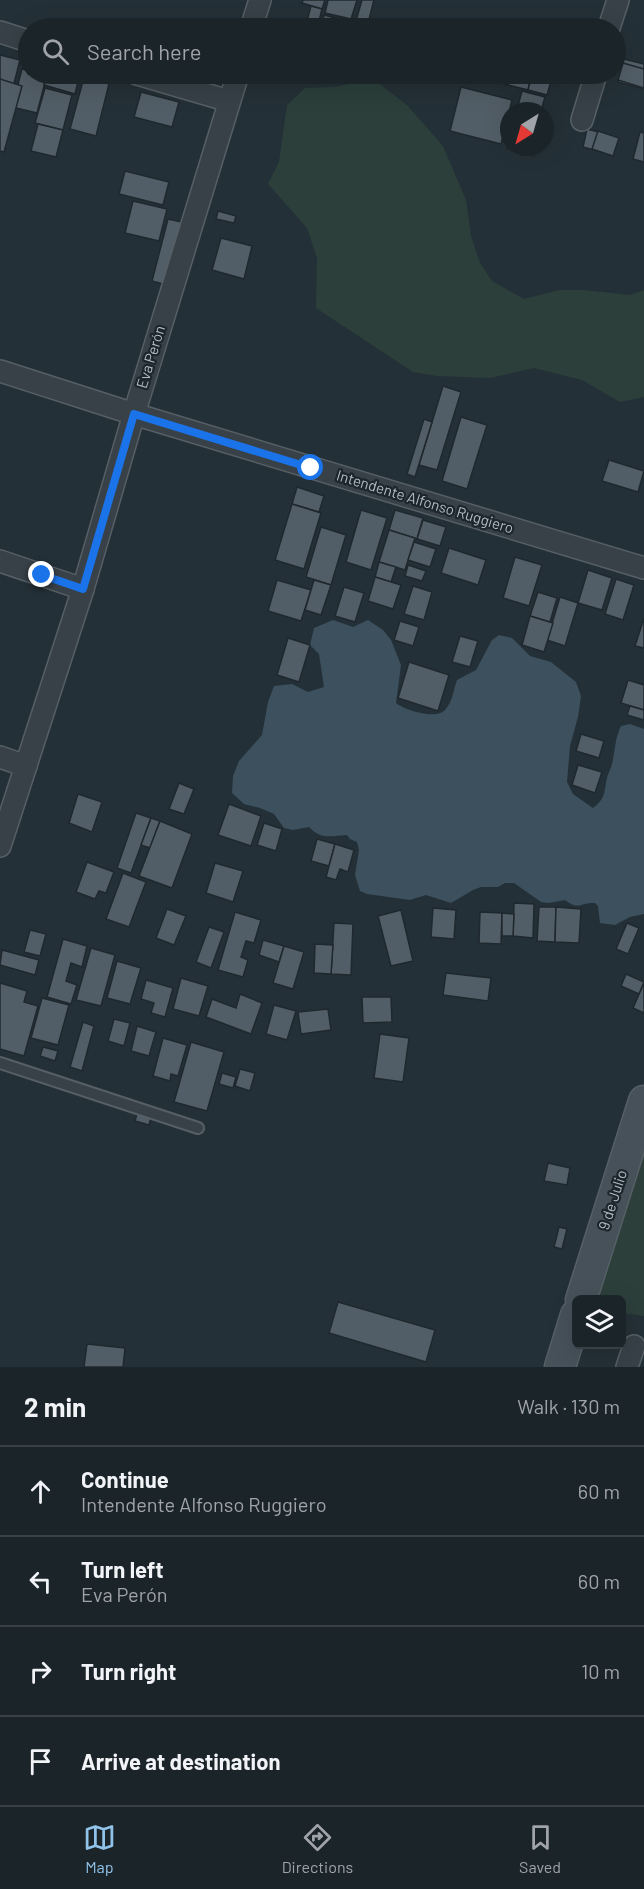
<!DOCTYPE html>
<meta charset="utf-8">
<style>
:root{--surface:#1b2429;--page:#242c31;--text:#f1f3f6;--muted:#a0a4a8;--line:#394146;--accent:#91c3ea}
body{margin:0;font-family:Barlow,sans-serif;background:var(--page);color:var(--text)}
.controls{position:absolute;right:18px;bottom:18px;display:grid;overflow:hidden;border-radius:9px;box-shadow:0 6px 24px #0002}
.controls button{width:54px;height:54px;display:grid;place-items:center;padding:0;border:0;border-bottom:2px solid var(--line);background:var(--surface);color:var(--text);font:30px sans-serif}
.compass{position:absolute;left:500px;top:102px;width:54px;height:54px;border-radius:50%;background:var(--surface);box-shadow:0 6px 24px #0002;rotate:217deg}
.stop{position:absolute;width:18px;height:18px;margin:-14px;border:4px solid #1a73e8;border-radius:50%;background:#fff}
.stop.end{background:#1a73e8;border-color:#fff;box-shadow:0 2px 6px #0008}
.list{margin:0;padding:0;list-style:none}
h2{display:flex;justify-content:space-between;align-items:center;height:78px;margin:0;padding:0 24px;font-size:26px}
h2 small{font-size:20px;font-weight:400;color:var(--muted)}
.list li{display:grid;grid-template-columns:39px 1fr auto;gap:18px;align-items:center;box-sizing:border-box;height:90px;padding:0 24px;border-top:2px solid var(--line)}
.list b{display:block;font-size:22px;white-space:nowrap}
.list p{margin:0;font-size:20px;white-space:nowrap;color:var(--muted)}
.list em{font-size:20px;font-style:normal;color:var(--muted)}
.icon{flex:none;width:33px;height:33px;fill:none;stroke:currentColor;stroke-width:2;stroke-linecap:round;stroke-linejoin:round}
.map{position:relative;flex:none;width:644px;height:1367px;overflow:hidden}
.search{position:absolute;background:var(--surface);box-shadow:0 6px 24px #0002;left:18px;right:18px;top:18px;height:66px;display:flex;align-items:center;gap:15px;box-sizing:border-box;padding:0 21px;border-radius:33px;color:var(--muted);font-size:22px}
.sheet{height:438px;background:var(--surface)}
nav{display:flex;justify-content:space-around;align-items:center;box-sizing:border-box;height:84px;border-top:2px solid var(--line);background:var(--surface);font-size:16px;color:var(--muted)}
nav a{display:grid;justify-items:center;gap:3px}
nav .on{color:var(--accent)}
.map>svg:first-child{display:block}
.green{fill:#2c3f3b}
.water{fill:#3c505e}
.building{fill:#525e67;stroke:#1f282e;stroke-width:1.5}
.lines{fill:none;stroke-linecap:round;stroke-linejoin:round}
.service-casing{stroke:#565f65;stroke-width:14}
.minor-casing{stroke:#565f65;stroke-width:24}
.secondary-casing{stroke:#565f65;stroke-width:33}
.service{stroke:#384148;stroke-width:10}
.minor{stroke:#384148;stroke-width:21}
.secondary{stroke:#46515a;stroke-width:30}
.route{stroke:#1a73e8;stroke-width:8}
.labels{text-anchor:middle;stroke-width:4.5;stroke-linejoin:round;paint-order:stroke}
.street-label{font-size:15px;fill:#b3bcc4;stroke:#1d262c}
</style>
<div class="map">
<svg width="644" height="1367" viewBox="0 0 644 1367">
<rect width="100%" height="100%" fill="#243037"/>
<g class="green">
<path d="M372,78L408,106L443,146L466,200L471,236L480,263L492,281L524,299L559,290H583L630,295L644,290V397L620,402L582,380L534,368L490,378L437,376L413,372L316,308L317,258L307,228L268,184L279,162L287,105L305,88L336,87Z"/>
<path d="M644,1105V1316L622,1313V1300H581Z"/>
</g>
<path class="water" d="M333,620L353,627L368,620L383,630L391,640L401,665L396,703C404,710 436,720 445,710C453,701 453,691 457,680L476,670L492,640L499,635L512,638L530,656L551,662L576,682L581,696L578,717L570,746L567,782L573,794L593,808C606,798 604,792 607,778C608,773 611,769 612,764C615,751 615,738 621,726L630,724L644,729V914L630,917L615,925L600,923L598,906L595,903C580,902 579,911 565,900L549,903L541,902L514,883H505L498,887H481L473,890L451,903L426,895L410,900L367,894L360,891L355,875L359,850L357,842L350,839L347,835C331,836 321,840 309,827L293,830L284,828L274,814L260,808L244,804L232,793L233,776L239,761L262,735L268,702L274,686L292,684L308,692L324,687L319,654L310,645L314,628Z"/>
<g class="building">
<path d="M303,0H325L322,9L302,3Z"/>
<path d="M328,0H357L351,19L325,13Z"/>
<path d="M362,0H374L367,27L355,24Z"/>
<path d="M311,6L322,9L318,25L307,21Z"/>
<path d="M324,15L371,28H321Z"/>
<path d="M0,55L20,60L0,138Z"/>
<path d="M624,59L644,64V89L618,82Z"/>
<path d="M623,63L644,69V88L618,80Z"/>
<path d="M22,69L28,70V74L47,75L37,113L12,107Z"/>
<path d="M47,74H80L75,94L44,85Z"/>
<path d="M491,74H511L508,85L490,80Z"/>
<path d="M511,74H532L528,90L508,85Z"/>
<path d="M532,74H553L547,95L528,90Z"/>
<path d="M84,77L109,84L96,136L70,129Z"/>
<path d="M0,79L22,86L4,152L0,151Z"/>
<path d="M461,87L512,100L501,144L450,131Z"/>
<path d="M45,88L72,95L63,130L35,123Z"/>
<path d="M522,91L545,97L541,111L517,109Z"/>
<path d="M141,92L179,102L172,127L134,117Z"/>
<path d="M38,124L63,130L56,157L31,151Z"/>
<path d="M587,129L606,134L602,152L583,147Z"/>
<path d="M598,131L619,138L613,156L592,149Z"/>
<path d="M640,132L644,133V162L633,159Z"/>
<path d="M509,139V147H536L534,156L507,148Z"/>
<path d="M125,171L169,182L163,205L119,194Z"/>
<path d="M133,201L167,209L159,241L125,233Z"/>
<path d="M218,211L236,216L234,223L216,219Z"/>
<path d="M168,219L186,223L170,286L152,281Z"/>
<path d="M221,238L252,246L244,279L212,270Z"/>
<path d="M443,386L461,392L437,470L419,465Z"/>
<path d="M461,417L487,425L467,489L442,481Z"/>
<path d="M424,419L432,422L415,477L407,474Z"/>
<path d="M609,460L644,471L638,492L602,481Z"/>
<path d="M297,487L324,496L319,512L292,504Z"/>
<path d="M292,504L321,513L304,569L275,560Z"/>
<path d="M361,510L387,518L371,570L346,562Z"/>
<path d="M395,510L423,518L417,539L389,530Z"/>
<path d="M423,520L446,527L440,546L417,539Z"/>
<path d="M321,527L346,535L331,585L306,577Z"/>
<path d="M389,530L415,538L405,570L379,562Z"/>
<path d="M414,542L436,549L430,567L408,560Z"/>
<path d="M449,548L486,560L478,585L441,573Z"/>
<path d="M515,557L542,565L529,606L503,598Z"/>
<path d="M379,562L396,567L391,582L375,577Z"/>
<path d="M408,565L426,571L422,581L405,576Z"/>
<path d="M588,570L612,578L602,610L578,603Z"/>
<path d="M375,577L401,585L393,609L368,601Z"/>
<path d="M616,579L634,585L623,620L605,614Z"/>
<path d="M277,580L311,590L301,621L268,611Z"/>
<path d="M314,580L331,585L321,615L305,610Z"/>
<path d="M413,586L432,592L424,620L404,614Z"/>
<path d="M344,587L364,593L355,622L335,616Z"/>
<path d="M538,592L557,598L550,622L530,616Z"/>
<path d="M560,597L578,603L565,646L547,640Z"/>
<path d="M530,616L553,623L544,652L522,645Z"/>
<path d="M644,618V648L635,646Z"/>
<path d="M400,621L419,627L413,646L394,640Z"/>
<path d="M460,636L478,641L470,667L452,662Z"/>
<path d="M288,638L310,645L299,682L277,675Z"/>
<path d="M409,662L449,675L438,711L398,698Z"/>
<path d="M628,680L644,685V710L621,703Z"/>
<path d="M630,706L644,710V720L627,715Z"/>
<path d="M581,734L604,741L599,758L576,751Z"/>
<path d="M578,765L602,772L595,793L572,785Z"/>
<path d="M179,783L194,789L184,814L169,809Z"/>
<path d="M78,794L102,802L92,832L69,823Z"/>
<path d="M229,804L261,816L251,846L218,835Z"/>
<path d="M136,813L151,818L131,873L117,868Z"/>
<path d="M151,818L160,821L150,848L141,845Z"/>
<path d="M160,821L192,834L172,888L139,876Z"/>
<path d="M264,823L282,829L276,851L257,845Z"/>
<path d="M317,839L335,844L329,866L311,861Z"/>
<path d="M335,844L354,850L348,872L340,869L336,880L326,877Z"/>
<path d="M87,862L114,872L106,893L99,891L95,899L76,892Z"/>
<path d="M215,863L243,871L233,902L206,893Z"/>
<path d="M123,873L146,882L129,927L106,919Z"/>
<path d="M514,903L534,904L533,938L513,936Z"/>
<path d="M539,907H556L555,942L537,941Z"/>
<path d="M556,907L581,909L579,943L555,942Z"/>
<path d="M433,908L456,910L454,939L431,937Z"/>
<path d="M167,909L186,916L174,945L156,938Z"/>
<path d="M401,910L413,961L391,966L378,916Z"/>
<path d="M235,912L261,920L254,943L246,941L241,957L248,960L243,977L218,970Z"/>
<path d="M480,912L502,913L501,944L479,943Z"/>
<path d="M502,913L514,914L513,936H502Z"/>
<path d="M334,923L353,924L351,975L331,974Z"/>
<path d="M627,923L639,928L628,954L616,949Z"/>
<path d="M209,927L224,932L211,968L196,962Z"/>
<path d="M30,930L46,934L40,956L24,952Z"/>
<path d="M63,939L87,946L82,967L71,963L66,981L77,985L71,1004L47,997Z"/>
<path d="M263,940L284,946L279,962L259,955Z"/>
<path d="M315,944L333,945L331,974L314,973Z"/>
<path d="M284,946L304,952L293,989L273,983Z"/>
<path d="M91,948L115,955L101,1006L76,1000Z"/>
<path d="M2,950L39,960L35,975L0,965Z"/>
<path d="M117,961L141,968L130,1004L107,998Z"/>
<path d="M446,973L491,978L488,1001L443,995Z"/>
<path d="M626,974L644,982L639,994L621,986Z"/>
<path d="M181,978L208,986L199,1016L173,1009Z"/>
<path d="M146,980L173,988L165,1017L151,1013L154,1003L141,999Z"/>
<path d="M0,983L27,991L24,1002L38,1006L24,1056L0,1049Z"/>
<path d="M644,983V1013L633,1008Z"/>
<path d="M240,994L262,1003L251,1034L206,1017L212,999L236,1008Z"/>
<path d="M362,997H391L392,1022L363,1023Z"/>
<path d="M42,998L69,1005L58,1045L31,1038Z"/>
<path d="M274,1005L296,1011L287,1040L266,1034Z"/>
<path d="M328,1009L331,1030L301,1034L298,1012Z"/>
<path d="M114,1019L130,1023L124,1046L108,1041Z"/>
<path d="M83,1022L94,1026L82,1071L70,1067Z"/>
<path d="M137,1026L156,1032L149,1056L131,1051Z"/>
<path d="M380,1034L409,1038L403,1082L374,1078Z"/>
<path d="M163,1038L187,1045L178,1076L171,1074L170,1081L153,1076Z"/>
<path d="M191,1042L224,1052L207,1111L174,1102Z"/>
<path d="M43,1047L58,1051L55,1061L40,1056Z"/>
<path d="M240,1069L255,1073L250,1091L235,1086Z"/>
<path d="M222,1073L236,1077L233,1088L219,1084Z"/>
<path d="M138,1110L152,1114L149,1125L135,1121Z"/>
<path d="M548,1163L570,1168L567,1185L544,1181Z"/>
<path d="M559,1227L567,1229L562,1249L554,1247Z"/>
<path d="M338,1302L435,1330L426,1362L329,1333Z"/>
<path d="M87,1344L125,1348L123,1367H84Z"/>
</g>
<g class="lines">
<defs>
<path id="service" d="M0,1063L198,1128"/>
<g id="minor">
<path d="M251,28L260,0"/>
<path d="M609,28L618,0"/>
<path d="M0,32L28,41"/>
<path d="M137,74L229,101"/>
<path d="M582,120L596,74"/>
<path d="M0,371L134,414L644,568"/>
<path d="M0,561L83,589"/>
<path d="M0,757L26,766"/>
<path d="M0,846L83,589L134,414L238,74"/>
<path d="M627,1367L634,1346"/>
</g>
<g id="secondary">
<path d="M581,1300L644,1101"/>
<path d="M560,1367L576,1315"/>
</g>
</defs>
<use href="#service" class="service-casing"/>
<use href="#minor" class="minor-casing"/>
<use href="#secondary" class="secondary-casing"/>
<use href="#service" class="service"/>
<use href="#minor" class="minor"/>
<use href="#secondary" class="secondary"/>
</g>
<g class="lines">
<path class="route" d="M42,575L83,589L134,414L311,468"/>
</g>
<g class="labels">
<g class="street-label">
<text transform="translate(151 357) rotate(-73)" y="5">Eva Perón</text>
<text transform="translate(425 502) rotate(17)" y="5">Intendente Alfonso Ruggiero</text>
<text transform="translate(613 1200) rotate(-72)" y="5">9 de Julio</text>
</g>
</g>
</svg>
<div class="controls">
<button><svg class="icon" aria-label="layers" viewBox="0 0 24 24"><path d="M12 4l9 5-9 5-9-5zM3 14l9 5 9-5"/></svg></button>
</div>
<svg class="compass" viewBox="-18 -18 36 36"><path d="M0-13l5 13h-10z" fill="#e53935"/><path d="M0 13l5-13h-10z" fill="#a0a4a8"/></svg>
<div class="stop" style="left:311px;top:468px"></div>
<div class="stop end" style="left:42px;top:575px"></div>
<div class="search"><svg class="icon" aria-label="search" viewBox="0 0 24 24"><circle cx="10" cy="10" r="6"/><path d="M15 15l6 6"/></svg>Search here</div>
</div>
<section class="sheet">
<h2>2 min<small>Walk · 130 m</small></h2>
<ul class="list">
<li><svg class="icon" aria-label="ahead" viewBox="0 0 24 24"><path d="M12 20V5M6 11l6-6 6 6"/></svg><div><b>Continue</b><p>Intendente Alfonso Ruggiero</p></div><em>60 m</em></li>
<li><svg class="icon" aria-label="left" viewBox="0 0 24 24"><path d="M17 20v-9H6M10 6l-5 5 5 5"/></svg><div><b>Turn left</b><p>Eva Perón</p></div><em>60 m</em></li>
<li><svg class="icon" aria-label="right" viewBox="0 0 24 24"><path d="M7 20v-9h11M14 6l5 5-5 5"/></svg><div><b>Turn right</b></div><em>10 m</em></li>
<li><svg class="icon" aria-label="arrive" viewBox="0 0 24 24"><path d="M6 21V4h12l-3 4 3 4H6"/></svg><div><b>Arrive at destination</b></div></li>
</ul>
</section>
<nav>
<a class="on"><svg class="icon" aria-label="map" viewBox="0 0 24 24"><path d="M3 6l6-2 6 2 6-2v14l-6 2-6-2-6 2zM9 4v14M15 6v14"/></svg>Map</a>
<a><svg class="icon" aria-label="directions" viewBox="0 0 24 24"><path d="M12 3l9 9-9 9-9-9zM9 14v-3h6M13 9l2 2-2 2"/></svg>Directions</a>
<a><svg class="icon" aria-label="saved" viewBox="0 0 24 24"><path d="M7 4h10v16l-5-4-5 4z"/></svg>Saved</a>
</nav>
